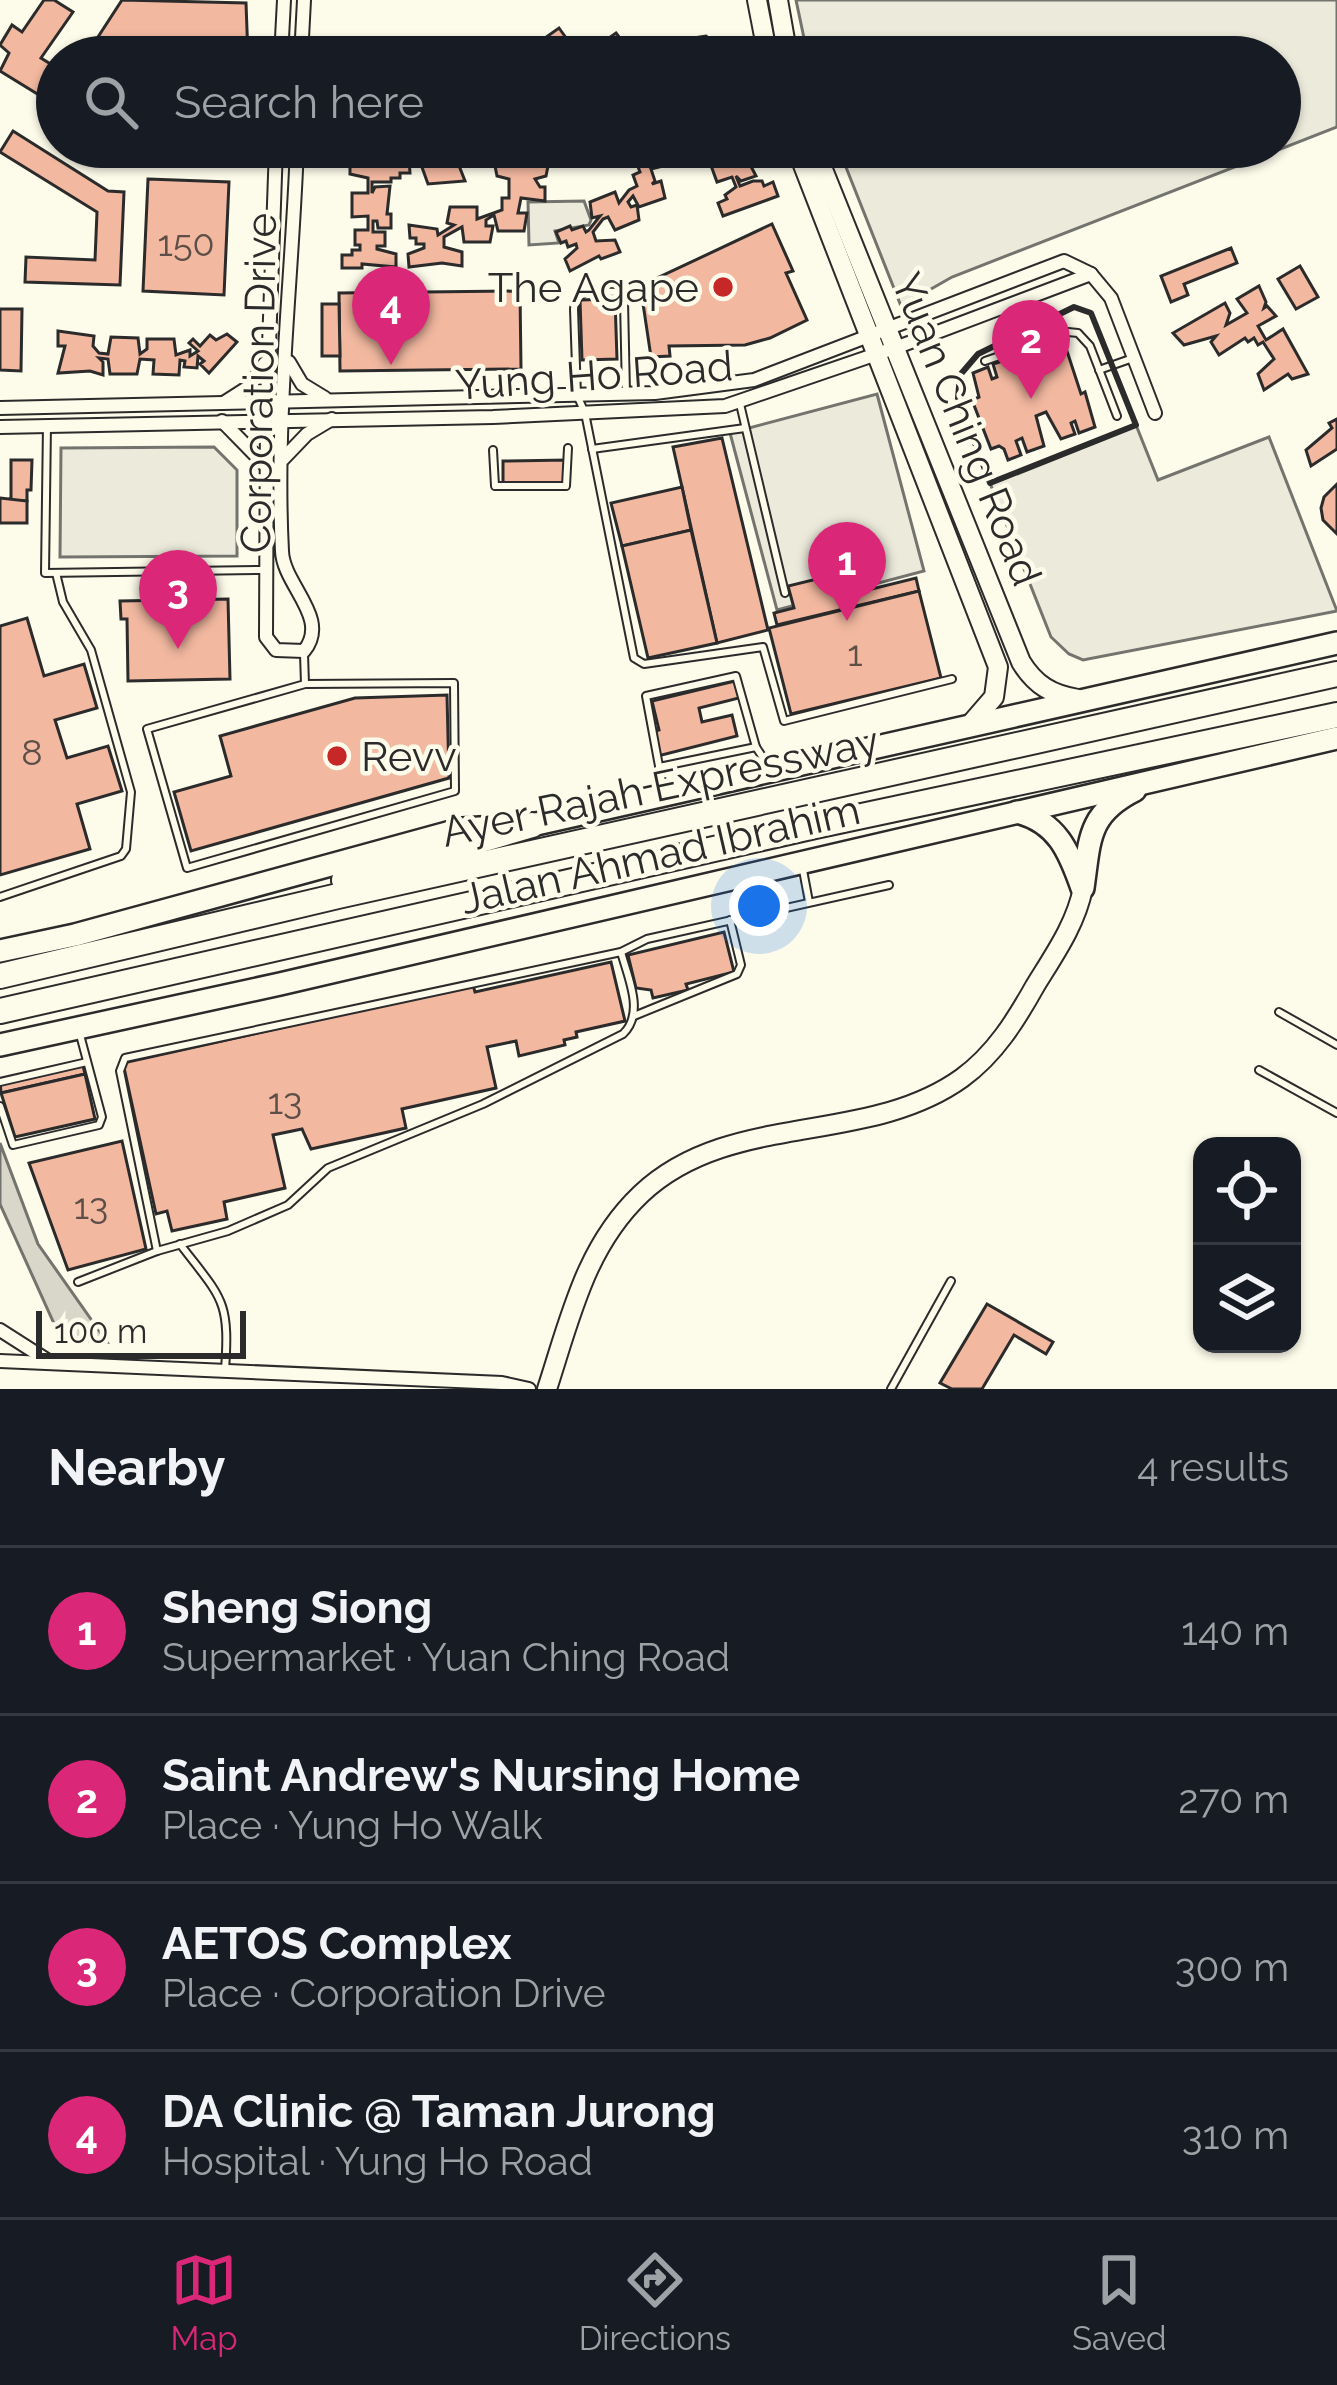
<!DOCTYPE html>
<meta charset="utf-8">
<style>
:root{--surface:#171b24;--page:#20242c;--text:#f1f3f6;--muted:#9ea1a6;--line:#363941;--accent:#db2777}
body{margin:0;font-family:Raleway,sans-serif;background:var(--page);color:var(--text)}
.controls{position:absolute;right:36px;bottom:36px;display:grid;overflow:hidden;border-radius:24px;box-shadow:0 3px 9px #0004}
.controls button{width:108px;height:108px;display:grid;place-items:center;padding:0;border:0;border-bottom:3px solid var(--line);background:var(--surface);color:var(--text);font:60px sans-serif}
.scale{position:absolute;left:36px;bottom:30px;width:210px;box-sizing:border-box;padding-left:12px;border:6px solid #2b2b2b;border-top:0;font-size:33px;line-height:42px;white-space:nowrap;color:#2b2b2b;-webkit-text-stroke:9px #fdfbea;paint-order:stroke}
.you{position:absolute;left:759px;top:906px;width:42px;height:42px;margin:-30px;border:9px solid #fff;border-radius:50%;background:#1a73e8;box-shadow:0 0 0 18px #1a73e833}
.badge{display:grid;place-items:center;width:78px;height:78px;border-radius:50%;background:var(--accent);color:#fff;font-size:39px;font-weight:700}
.pin{position:absolute;translate:-50% -99px;filter:drop-shadow(0 3px 6px #0008)}
.pin::after{content:'';position:absolute;top:63px;width:42px;height:36px;background:inherit;clip-path:polygon(0 0,100% 0,50% 100%)}
.list{margin:0;padding:0;list-style:none}
h2{display:flex;justify-content:space-between;align-items:center;height:156px;margin:0;padding:0 48px;font-size:51px}
h2 small{font-size:39px;font-weight:400;color:var(--muted)}
.list li{display:grid;grid-template-columns:78px 1fr auto;gap:36px;align-items:center;box-sizing:border-box;height:168px;padding:0 48px;border-top:3px solid var(--line)}
.list b{display:block;font-size:45px;white-space:nowrap}
.list p{margin:0;font-size:39px;white-space:nowrap;color:var(--muted)}
.list em{font-size:39px;font-style:normal;color:var(--muted)}
.icon{flex:none;width:66px;height:66px;fill:none;stroke:currentColor;stroke-width:2;stroke-linecap:round;stroke-linejoin:round}
.map{position:relative;flex:none;width:1337px;height:1389px;overflow:hidden}
.search{position:absolute;background:var(--surface);box-shadow:0 3px 9px #0004;left:36px;right:36px;top:36px;height:132px;display:flex;align-items:center;gap:30px;box-sizing:border-box;padding:0 42px;border-radius:66px;color:var(--muted);font-size:45px}
.sheet{height:828px;background:var(--surface)}
nav{display:flex;justify-content:space-around;align-items:center;box-sizing:border-box;height:168px;border-top:3px solid var(--line);background:var(--surface);font-size:33px;color:var(--muted)}
nav a{display:grid;justify-items:center;gap:6px}
nav .on{color:var(--accent)}
.map>svg:first-child{display:block}
.green{fill:#ecebdb;stroke:#74746e;stroke-width:3}
.parking{fill:#eceadb;stroke:#74746e;stroke-width:3}
.water{fill:#d8d7c9;stroke:#74746e;stroke-width:3}
.building{fill:#f2b8a0;stroke:#2b2b2b;stroke-width:3}
.lines{fill:none;stroke-linecap:round;stroke-linejoin:round}
.lane-casing{stroke:#2b2b2b;stroke-width:10}
.street-casing{stroke:#2b2b2b;stroke-width:16}
.secondary-casing{stroke:#2b2b2b;stroke-width:22}
.primary-casing{stroke:#2b2b2b;stroke-width:26}
.highway-casing{stroke:#2b2b2b;stroke-width:28}
.lane{stroke:#fdfbea;stroke-width:6}
.street{stroke:#fdfbea;stroke-width:12}
.secondary{stroke:#fdfbea;stroke-width:18}
.primary{stroke:#fdfbea;stroke-width:21}
.highway{stroke:#fdfbea;stroke-width:24}
.wall{stroke:#2b2b2b;stroke-width:6}
.poi-dot{fill:#c62828;stroke:#fdfbea;stroke-width:4.5}
.labels{text-anchor:middle;stroke-width:9;stroke-linejoin:round;paint-order:stroke}
.number-label{font-size:36px;fill:#5d4e48}
.poi-label{font-size:42px;fill:#2b2b2b;stroke:#fdfbea;text-anchor:end}
.street-label{font-size:42px;fill:#2b2b2b;stroke:#fdfbea}
</style>
<div class="map">
<svg width="1337" height="1389" viewBox="0 0 1337 1389">
<rect width="100%" height="100%" fill="#fdfbea"/>
<g class="green">
<path d="M796,0H1337V127L952,277L901,306L838,147H1280V57H808Z"/>
<path d="M584,201L591,220L589,225L555,231L559,243L529,245L528,202Z"/>
<path d="M1136,425L1158,480L1269,437L1337,611L1083,660L1069,654L1051,637L990,483Z"/>
<path d="M214,447L237,470V556L60,557L61,448Z"/>
</g>
<path class="parking" d="M877,394L924,571L777,610L730,433Z"/>
<path class="water" d="M0,1143L38,1244L107,1342L61,1339L0,1204Z"/>
<g class="building">
<path d="M44,0H54L73,12L41,58L57,68V106L0,71L9,53L0,45L12,25L22,32Z"/>
<path d="M122,0L246,3L248,57H85Z"/>
<path d="M559,28L569,42L557,50L562,57H518Z"/>
<path d="M616,33L626,46L612,57H582Z"/>
<path d="M706,36L718,49L698,57H677L666,42Z"/>
<path d="M339,40L503,41L502,57H339Z"/>
<path d="M13,131L108,191L124,192L120,285L25,282L26,257L95,260L97,212L0,152Z"/>
<path d="M615,147L670,150L675,163L651,169L655,181L652,184L661,181L665,198L639,207L633,196L628,202L631,207L637,205L639,220L615,230L608,217L603,219L593,232L596,241L615,240L620,252L601,259L599,256L570,271L565,259L577,248L576,244L568,247L566,241L561,243L556,232L570,226L572,230L583,226L586,232L589,230L600,216L592,218L590,202L615,192L619,203L629,190L637,186L633,175L640,172L633,154L621,155Z"/>
<path d="M721,147H745L743,151L756,176L741,181L736,176L740,186L753,181H762L764,186L773,182L778,196L723,216L718,203L727,199L725,195L736,187L732,177L717,182L709,160L724,155Z"/>
<path d="M456,158L465,181L428,184L419,159Z"/>
<path d="M389,159H409L410,173H400V178H391V182H372V193L375,187L390,186L387,214H391V228H378L377,221H373V232H385V246H377V249L396,254V267L362,264V268H342V255H352V250H360V245H355V230H368V216L352,217V193H368V178L350,174V160L389,162Z"/>
<path d="M494,161H549L546,176L535,179L540,187H545V201L521,198L518,213H527L524,231H498L494,215L486,220V226H493L490,242H464L462,227L444,237V247L462,252V266L442,263L409,267L408,254L424,248V244H416V238H410L409,225L437,229L438,235L454,225L447,223L450,207H477V219L502,210V198H509V179L497,176Z"/>
<path d="M148,179L229,182L224,295L143,291Z"/>
<path d="M772,224L793,271L786,273L807,320L770,338L745,345L669,346L670,356L651,357L642,297L655,294L653,280Z"/>
<path d="M1231,248L1237,263L1184,284L1188,295L1171,302L1161,276Z"/>
<path d="M1300,266L1318,297L1296,309L1278,279Z"/>
<path d="M1259,286L1266,302L1264,308L1267,306L1276,316L1258,326L1266,340L1283,329L1308,374L1292,379L1288,374L1264,390L1258,374L1274,359L1263,342L1258,345L1254,338L1248,342L1245,338L1219,355L1211,342L1216,336L1184,345L1173,333L1225,303L1230,313L1226,325L1247,313L1237,299Z"/>
<path d="M520,291L521,369L340,371L339,293Z"/>
<path d="M615,299L617,359L582,360L580,300Z"/>
<path d="M322,304H339L340,356H322Z"/>
<path d="M0,309H22L21,371L0,370Z"/>
<path d="M58,331L94,336L93,346L99,353L108,354L111,337L138,338L140,354L147,349V339H174L176,355L190,350V356L198,351L189,343L193,339L200,346L210,335L216,340L227,334L237,342L209,373L200,364L204,361L198,356L197,368L184,367L185,361L180,360L179,375L153,374L154,360L140,359L137,374H110L108,359L99,358L103,362V375L90,371L58,373L65,346H58Z"/>
<path d="M1058,337L1063,350L1066,348L1081,394L1085,392L1095,427L1079,433L1075,421L1071,423L1075,434L1061,439L1046,412L1036,416L1044,446L1027,452L1022,438L1016,441L1021,455L1008,460L1004,449L999,446L991,449L972,400L979,397L973,373L988,367L992,379L997,377L993,364L1006,360L1007,364L1019,359L1021,364L1028,361L1024,350L1039,345L1044,356L1049,354L1044,342Z"/>
<path d="M1337,419V449L1311,466L1306,450L1332,428L1329,423Z"/>
<path d="M722,438L768,630L717,643L673,447Z"/>
<path d="M11,460H32L31,490H27V501H6L11,498Z"/>
<path d="M567,460L568,484L503,485V461Z"/>
<path d="M1337,484V534L1323,520L1321,508L1324,497Z"/>
<path d="M682,487L691,530L622,546L611,503Z"/>
<path d="M0,498L27,501V523H0Z"/>
<path d="M691,530L717,643L648,658L622,546Z"/>
<path d="M866,567L872,589L916,578L919,591L777,625L774,613L794,608L788,586Z"/>
<path d="M919,591L941,678L791,714L769,628Z"/>
<path d="M228,599L230,679L128,681L127,619H121L120,601Z"/>
<path d="M27,618L44,676L84,664L97,708L55,720L67,758L108,746L122,791L77,804L90,849L0,875V626Z"/>
<path d="M735,681L739,698L699,708L702,722L732,715L737,736L658,756L652,732L659,730L652,701Z"/>
<path d="M447,695L449,778L191,851L174,792L231,776L220,736L355,698Z"/>
<path d="M724,932L734,972L686,984L688,990L653,998L651,990L636,988L628,955Z"/>
<path d="M611,962L625,1021L576,1032L577,1037L564,1040L565,1045L519,1056L516,1041L487,1047L496,1088L402,1109L406,1128L311,1149L302,1129L273,1135L285,1188L224,1202L227,1219L172,1231L167,1211L156,1214L123,1063L473,985L475,992Z"/>
<path d="M82,1062L85,1074L1,1093L0,1080Z"/>
<path d="M85,1074L95,1119L15,1137L1,1093Z"/>
<path d="M122,1141L146,1249L68,1270L29,1163Z"/>
<path d="M987,1304L1053,1342L1046,1354L1014,1335L982,1389H952L940,1383Z"/>
</g>
<g class="lines">
<defs>
<g id="lane">
<path d="M985,361L1068,332L1078,333L1090,346L1117,416"/>
<path d="M1099,370L1133,358"/>
<path d="M626,393L624,301L618,292L586,291L575,301L574,309L577,395L585,413L634,658L644,664L763,647L784,721L952,679"/>
<path d="M740,404L785,593"/>
<path d="M47,425L45,573L263,570"/>
<path d="M592,449L745,428"/>
<path d="M493,450L495,486H566L568,448"/>
<path d="M304,654L305,684L454,683L455,791L187,868L147,729L305,684"/>
<path d="M659,767L756,747"/>
<path d="M664,793L646,696L736,676L756,747L767,764"/>
<path d="M803,870L809,902"/>
<path d="M0,897L121,856L126,849L131,792L91,650L63,602L56,573"/>
<path d="M1279,1012L1337,1045"/>
<path d="M634,1016L737,974L741,965L730,920"/>
<path d="M1259,1070L1337,1113"/>
<path d="M0,1082L87,1062"/>
<path d="M0,1106L13,1145L99,1125L102,1117L79,1031"/>
<path d="M180,1244C222,1299 230,1299 225,1370"/>
<path d="M157,1251L120,1071L125,1058L621,952L647,939L889,885"/>
<path d="M78,1282L157,1251L228,1231L288,1205L328,1168L483,1104L623,1034C645,1013 628,978 621,952"/>
<path d="M891,1389L951,1281"/>
</g>
<g id="street">
<path d="M281,57L284,0"/>
<path d="M301,57L304,0"/>
<path d="M276,147L267,403L266,637L276,650L304,651C331,618 283,585 282,551C275,417 292,281 297,147"/>
<path d="M289,362L302,384L325,398"/>
<path d="M225,402L250,386L265,363"/>
<path d="M0,408L655,393L754,380L1064,261L1091,274L1111,298L1155,413"/>
<path d="M222,421L266,466"/>
<path d="M0,427L493,417L725,406L903,345L1091,274"/>
<path d="M283,459L307,434L332,419"/>
<path d="M0,1330L47,1360"/>
<path d="M0,1361L502,1383L529,1389"/>
</g>
<g id="secondary">
<path d="M757,0L768,57"/>
<path d="M778,0L788,57"/>
<path d="M796,147L998,667L994,697L968,727"/>
<path d="M814,147L1021,662C1035,685 1052,695 1078,699"/>
<path d="M547,1389C570,1319 585,1247 641,1194C730,1110 866,1147 962,1078C995,1054 1016,1020 1035,986C1054,955 1076,924 1083,888"/>
</g>
<g id="primary">
<path d="M1017,812C1057,822 1069,851 1082,888"/>
<path d="M1083,888C1090,840 1087,814 1135,790"/>
<path d="M0,951L75,935L462,829L532,825L1337,643"/>
<path d="M0,1045L280,984L1337,738"/>
</g>
<g id="highway">
<path d="M344,880L532,825"/>
<path d="M0,976L338,896L1337,674"/>
<path d="M0,1011L815,826L1337,715"/>
</g>
</defs>
<use href="#lane" class="lane-casing"/>
<use href="#street" class="street-casing"/>
<use href="#secondary" class="secondary-casing"/>
<use href="#primary" class="primary-casing"/>
<use href="#highway" class="highway-casing"/>
<use href="#lane" class="lane"/>
<use href="#street" class="street"/>
<use href="#secondary" class="secondary"/>
<use href="#primary" class="primary"/>
<use href="#highway" class="highway"/>
<path class="wall" d="M1074,307L1091,313L1136,425L990,483L958,398L960,375L978,354Z"/>
</g>
<g class="poi-dot">
<circle cx="723" cy="287" r="12"/>
<circle cx="337" cy="756" r="12"/>
</g>
<g class="labels">
<g class="number-label">
<text x="186" y="256">150</text>
<text x="855" y="666">1</text>
<text x="32" y="765">8</text>
<text x="285" y="1114">13</text>
<text x="91" y="1219">13</text>
</g>
<g class="poi-label">
<text x="699" y="302">The Agape</text>
<text x="361" y="771" text-anchor="start">Revv</text>
</g>
<g class="street-label">
<text transform="translate(594 375) rotate(-4)" y="15">Yung Ho Road</text>
<text transform="translate(258 383) rotate(-89)" y="15">Corporation Drive</text>
<text transform="translate(967 429) rotate(68)" y="15">Yuan Ching Road</text>
<text transform="translate(660 786) rotate(-12)" y="15">Ayer Rajah Expressway</text>
<text transform="translate(660 854) rotate(-13)" y="15">Jalan Ahmad Ibrahim</text>
</g>
</g>
</svg>
<div class="controls">
<button><svg class="icon" aria-label="locate" viewBox="0 0 24 24"><circle cx="12" cy="12" r="6"/><path d="M12 2v4M12 18v4M2 12h4M18 12h4"/></svg></button>
<button><svg class="icon" aria-label="layers" viewBox="0 0 24 24"><path d="M12 4l9 5-9 5-9-5zM3 14l9 5 9-5"/></svg></button>
</div>
<div class="scale">100 m</div>
<div class="you"></div>
<div class="pin badge" style="left:847px;top:621px">1</div>
<div class="pin badge" style="left:1031px;top:399px">2</div>
<div class="pin badge" style="left:178px;top:649px">3</div>
<div class="pin badge" style="left:391px;top:365px">4</div>
<div class="search"><svg class="icon" aria-label="search" viewBox="0 0 24 24"><circle cx="10" cy="10" r="6"/><path d="M15 15l6 6"/></svg>Search here</div>
</div>
<section class="sheet">
<h2>Nearby<small>4 results</small></h2>
<ul class="list">
<li><span class="badge">1</span><div><b>Sheng Siong</b><p>Supermarket · Yuan Ching Road</p></div><em>140 m</em></li>
<li><span class="badge">2</span><div><b>Saint Andrew's Nursing Home</b><p>Place · Yung Ho Walk</p></div><em>270 m</em></li>
<li><span class="badge">3</span><div><b>AETOS Complex</b><p>Place · Corporation Drive</p></div><em>300 m</em></li>
<li><span class="badge">4</span><div><b>DA Clinic @ Taman Jurong</b><p>Hospital · Yung Ho Road</p></div><em>310 m</em></li>
</ul>
</section>
<nav>
<a class="on"><svg class="icon" aria-label="map" viewBox="0 0 24 24"><path d="M3 6l6-2 6 2 6-2v14l-6 2-6-2-6 2zM9 4v14M15 6v14"/></svg>Map</a>
<a><svg class="icon" aria-label="directions" viewBox="0 0 24 24"><path d="M12 3l9 9-9 9-9-9zM9 14v-3h6M13 9l2 2-2 2"/></svg>Directions</a>
<a><svg class="icon" aria-label="saved" viewBox="0 0 24 24"><path d="M7 4h10v16l-5-4-5 4z"/></svg>Saved</a>
</nav>
